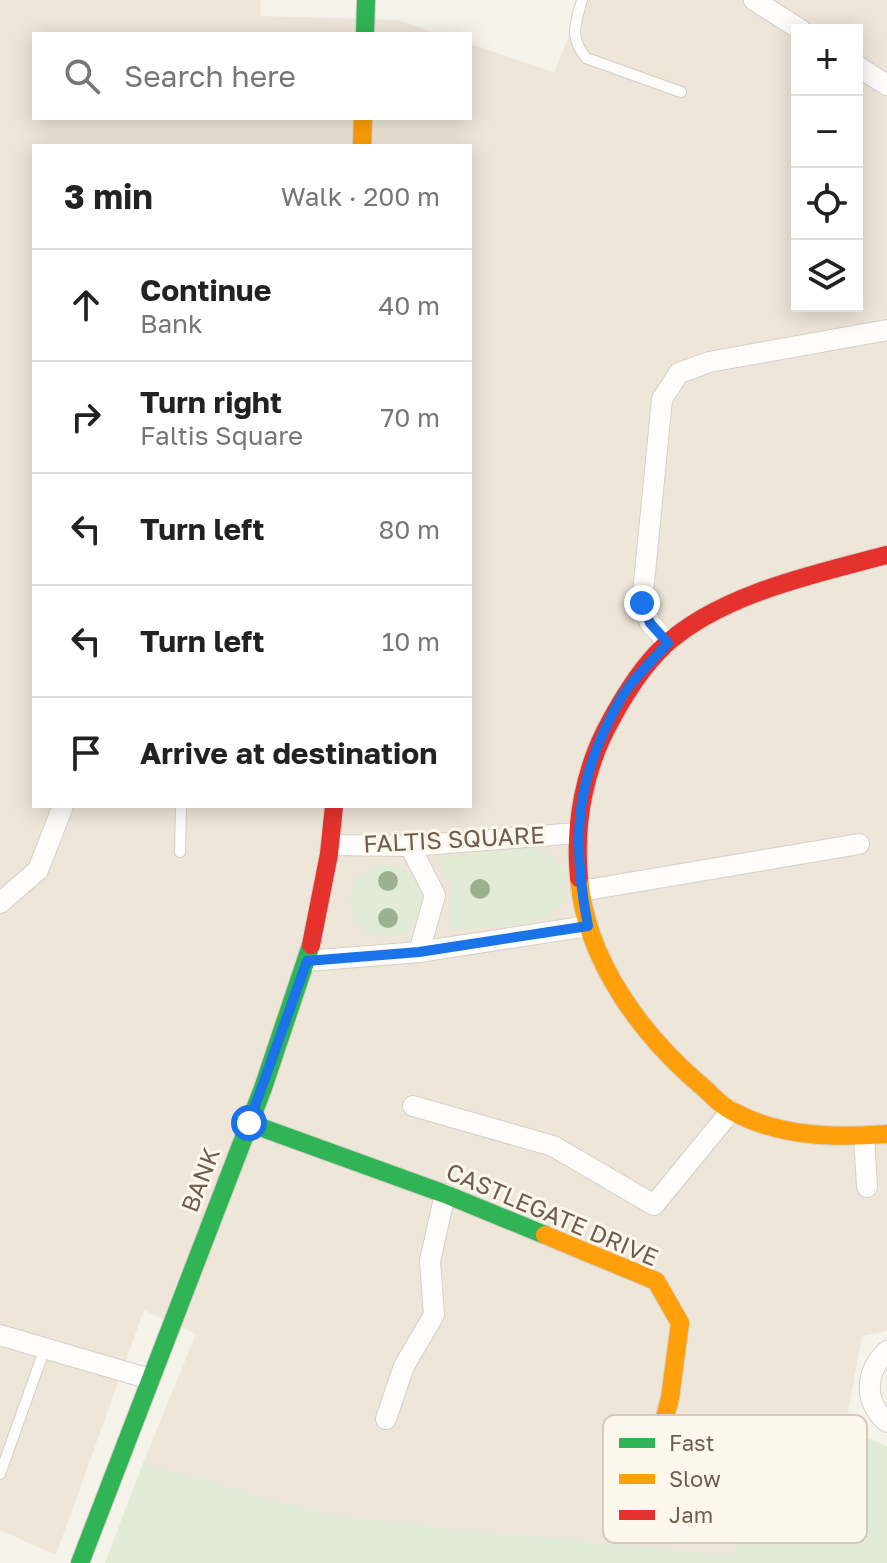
<!DOCTYPE html>
<meta charset="utf-8">
<style>
:root{--surface:#fff;--page:#f2f2f2;--text:#222;--muted:#767676;--line:#e0e0e0}
body{margin:0;font-family:"Golos Text",sans-serif;background:var(--page);color:var(--text)}
.controls{position:absolute;right:24px;top:24px;display:grid;overflow:hidden;border-radius:0px;box-shadow:0 4px 20px #0003}
.controls button{width:72px;height:72px;display:grid;place-items:center;padding:0;border:0;border-bottom:2px solid var(--line);background:var(--surface);color:var(--text);font:40px sans-serif}
.stop{position:absolute;width:24px;height:24px;margin:-18px;border:6px solid #1a73e8;border-radius:50%;background:#fff}
.stop.end{background:#1a73e8;border-color:#fff;box-shadow:0 2px 8px #0008}
.list{margin:0;padding:0;list-style:none}
h2{display:flex;justify-content:space-between;align-items:center;height:104px;margin:0;padding:0 32px;font-size:34px}
h2 small{font-size:26px;font-weight:400;color:var(--muted)}
.list li{display:grid;grid-template-columns:52px 1fr auto;gap:24px;align-items:center;box-sizing:border-box;height:112px;padding:0 32px;border-top:2px solid var(--line)}
.list b{display:block;font-size:30px;white-space:nowrap}
.list p{margin:0;font-size:26px;white-space:nowrap;color:var(--muted)}
.list em{font-size:26px;font-style:normal;color:var(--muted)}
.icon{flex:none;width:44px;height:44px;fill:none;stroke:currentColor;stroke-width:2;stroke-linecap:round;stroke-linejoin:round}
.map{position:relative;flex:none;width:887px;height:1563px;overflow:hidden}
.search{position:absolute;background:var(--surface);box-shadow:0 4px 20px #0003;left:32px;top:32px;width:440px;height:88px;display:flex;align-items:center;gap:20px;box-sizing:border-box;padding:0 28px;border-radius:0px;color:var(--muted);font-size:30px}
.panel{position:absolute;background:var(--surface);box-shadow:0 4px 20px #0003;left:32px;top:144px;width:440px;height:664px;border-radius:0px}
.map>svg:first-child{display:block}
.residential{fill:#eee6d8;fill-rule:evenodd}
.green{fill:#e1ebd6}
.lines{fill:none;stroke-linecap:round;stroke-linejoin:round}
.lane-casing{stroke:#d4cfc7;stroke-width:12}
.street-casing{stroke:#d4cfc7;stroke-width:22}
.fast-casing{stroke:#d5cfc8;stroke-width:20}
.slow-casing{stroke:#d5cfc8;stroke-width:20}
.jam-casing{stroke:#d5cfc8;stroke-width:20}
.lane{stroke:#fefdfc;stroke-width:10}
.street{stroke:#fefdfc;stroke-width:20}
.fast{stroke:#30b455;stroke-width:18}
.slow{stroke:#ff9f0a;stroke-width:18}
.jam{stroke:#e5322d;stroke-width:18}
.tree{fill:#9cb191}
.route{stroke:#1a73e8;stroke-width:10}
.labels{text-anchor:middle;stroke-width:6;stroke-linejoin:round;paint-order:stroke}
.street-label{font-size:24px;fill:#715d4d;stroke:#fdf8eb}
.key{fill:#fdf8eb;stroke:#d3cabc;stroke-width:2}
.key-label{font-size:22px;fill:#715d4d}
</style>
<div class="map">
<svg width="887" height="1563" viewBox="0 0 887 1563">
<rect width="100%" height="100%" fill="#f5f2ea"/>
<path class="residential" d="M0,0H261L260,16L398,20L439,34H34V118H470V44L554,72L584,0H887V1331L862,1336L845,1429L774,1471L731,1555L486,1532L323,1514L143,1463L196,1334L144,1310L56,1555L0,1530ZM797,30H857V306H797ZM34,146H470V806H34Z"/>
<g class="green">
<path d="M533,847C547,851 559,860 563,875C579,932 487,927 452,930L449,882L437,858Z"/>
<circle cx="386" cy="901" r="36"/>
<path d="M845,1429L887,1446V1563H105L143,1463L323,1514L486,1532L731,1555L774,1471Z"/>
</g>
<g class="lines">
<defs>
<g id="lane">
<path d="M582,0C575,25 569,36 586,58L681,92"/>
<path d="M180,852L181,806"/>
<path d="M0,1474L45,1348"/>
</g>
<g id="street">
<path d="M754,0L801,30"/>
<path d="M857,66L887,85"/>
<path d="M668,643L650,623L642,603L662,399L679,373L709,362L887,330"/>
<path d="M332,845L410,846L577,833"/>
<path d="M410,846L435,895L419,952"/>
<path d="M581,891L859,844"/>
<path d="M0,903L38,870L63,806"/>
<path d="M307,961L419,952L588,926"/>
<path d="M413,1106L553,1146L654,1205L731,1111"/>
<path d="M864,1136L867,1187"/>
<path d="M0,1335L150,1379"/>
<path d="M887,1351C865,1372 863,1401 887,1422"/>
<path d="M386,1419L404,1366L434,1315L430,1261L445,1194"/>
</g>
<g id="fast">
<path d="M365,34L366,0"/>
<path d="M249,1123L445,1194L545,1235"/>
<path d="M80,1563L263,1088L311,945"/>
</g>
<g id="slow">
<path d="M362,146L363,118"/>
<path d="M579,878C586,961 642,1036 704,1088C713,1096 721,1106 732,1111C779,1137 835,1138 887,1134"/>
<path d="M545,1235L656,1281L680,1323L670,1398L652,1467"/>
</g>
<g id="jam">
<path d="M579,878C574,824 584,768 611,720C625,694 642,667 664,646C720,594 815,574 887,555"/>
<path d="M311,945L329,854L334,806"/>
</g>
</defs>
<use href="#lane" class="lane-casing"/>
<use href="#street" class="street-casing"/>
<use href="#fast" class="fast-casing"/>
<use href="#slow" class="slow-casing"/>
<use href="#jam" class="jam-casing"/>
<use href="#lane" class="lane"/>
<use href="#street" class="street"/>
<use href="#fast" class="fast"/>
<use href="#slow" class="slow"/>
<use href="#jam" class="jam"/>
</g>
<g class="tree">
<circle cx="388" cy="881" r="10"/>
<circle cx="480" cy="889" r="10"/>
<circle cx="388" cy="918" r="10"/>
</g>
<g class="lines">
<path class="route" d="M249,1123L307,961L419,952L588,926C571,839 575,779 620,700C632,679 652,661 668,643L650,623L642,603"/>
</g>
<g class="labels">
<g class="street-label">
<text transform="translate(454 840) rotate(-3)" y="8">FALTIS SQUARE</text>
<text transform="translate(201 1180) rotate(-69)" y="8">BANK</text>
<text transform="translate(552 1215) rotate(23)" y="8">CASTLEGATE DRIVE</text>
</g>
</g>
<rect x="603" y="1415" width="264" height="128" rx="12" class="key"/>
<rect x="619" y="1438" width="36" height="10" fill="#30b455"/>
<rect x="619" y="1474" width="36" height="10" fill="#ff9f0a"/>
<rect x="619" y="1510" width="36" height="10" fill="#e5322d"/>
<g class="key-label">
<text x="669" y="1451">Fast</text>
<text x="669" y="1487">Slow</text>
<text x="669" y="1523">Jam</text>
</g>
</svg>
<div class="controls">
<button>+</button>
<button>−</button>
<button><svg class="icon" aria-label="locate" viewBox="0 0 24 24"><circle cx="12" cy="12" r="6"/><path d="M12 2v4M12 18v4M2 12h4M18 12h4"/></svg></button>
<button><svg class="icon" aria-label="layers" viewBox="0 0 24 24"><path d="M12 4l9 5-9 5-9-5zM3 14l9 5 9-5"/></svg></button>
</div>
<div class="stop" style="left:249px;top:1123px"></div>
<div class="stop end" style="left:642px;top:603px"></div>
<div class="search"><svg class="icon" aria-label="search" viewBox="0 0 24 24"><circle cx="10" cy="10" r="6"/><path d="M15 15l6 6"/></svg>Search here</div>
<section class="panel">
<h2>3 min<small>Walk · 200 m</small></h2>
<ul class="list">
<li><svg class="icon" aria-label="ahead" viewBox="0 0 24 24"><path d="M12 20V5M6 11l6-6 6 6"/></svg><div><b>Continue</b><p>Bank</p></div><em>40 m</em></li>
<li><svg class="icon" aria-label="right" viewBox="0 0 24 24"><path d="M7 20v-9h11M14 6l5 5-5 5"/></svg><div><b>Turn right</b><p>Faltis Square</p></div><em>70 m</em></li>
<li><svg class="icon" aria-label="left" viewBox="0 0 24 24"><path d="M17 20v-9H6M10 6l-5 5 5 5"/></svg><div><b>Turn left</b></div><em>80 m</em></li>
<li><svg class="icon" aria-label="left" viewBox="0 0 24 24"><path d="M17 20v-9H6M10 6l-5 5 5 5"/></svg><div><b>Turn left</b></div><em>10 m</em></li>
<li><svg class="icon" aria-label="arrive" viewBox="0 0 24 24"><path d="M6 21V4h12l-3 4 3 4H6"/></svg><div><b>Arrive at destination</b></div></li>
</ul>
</section>
</div>
